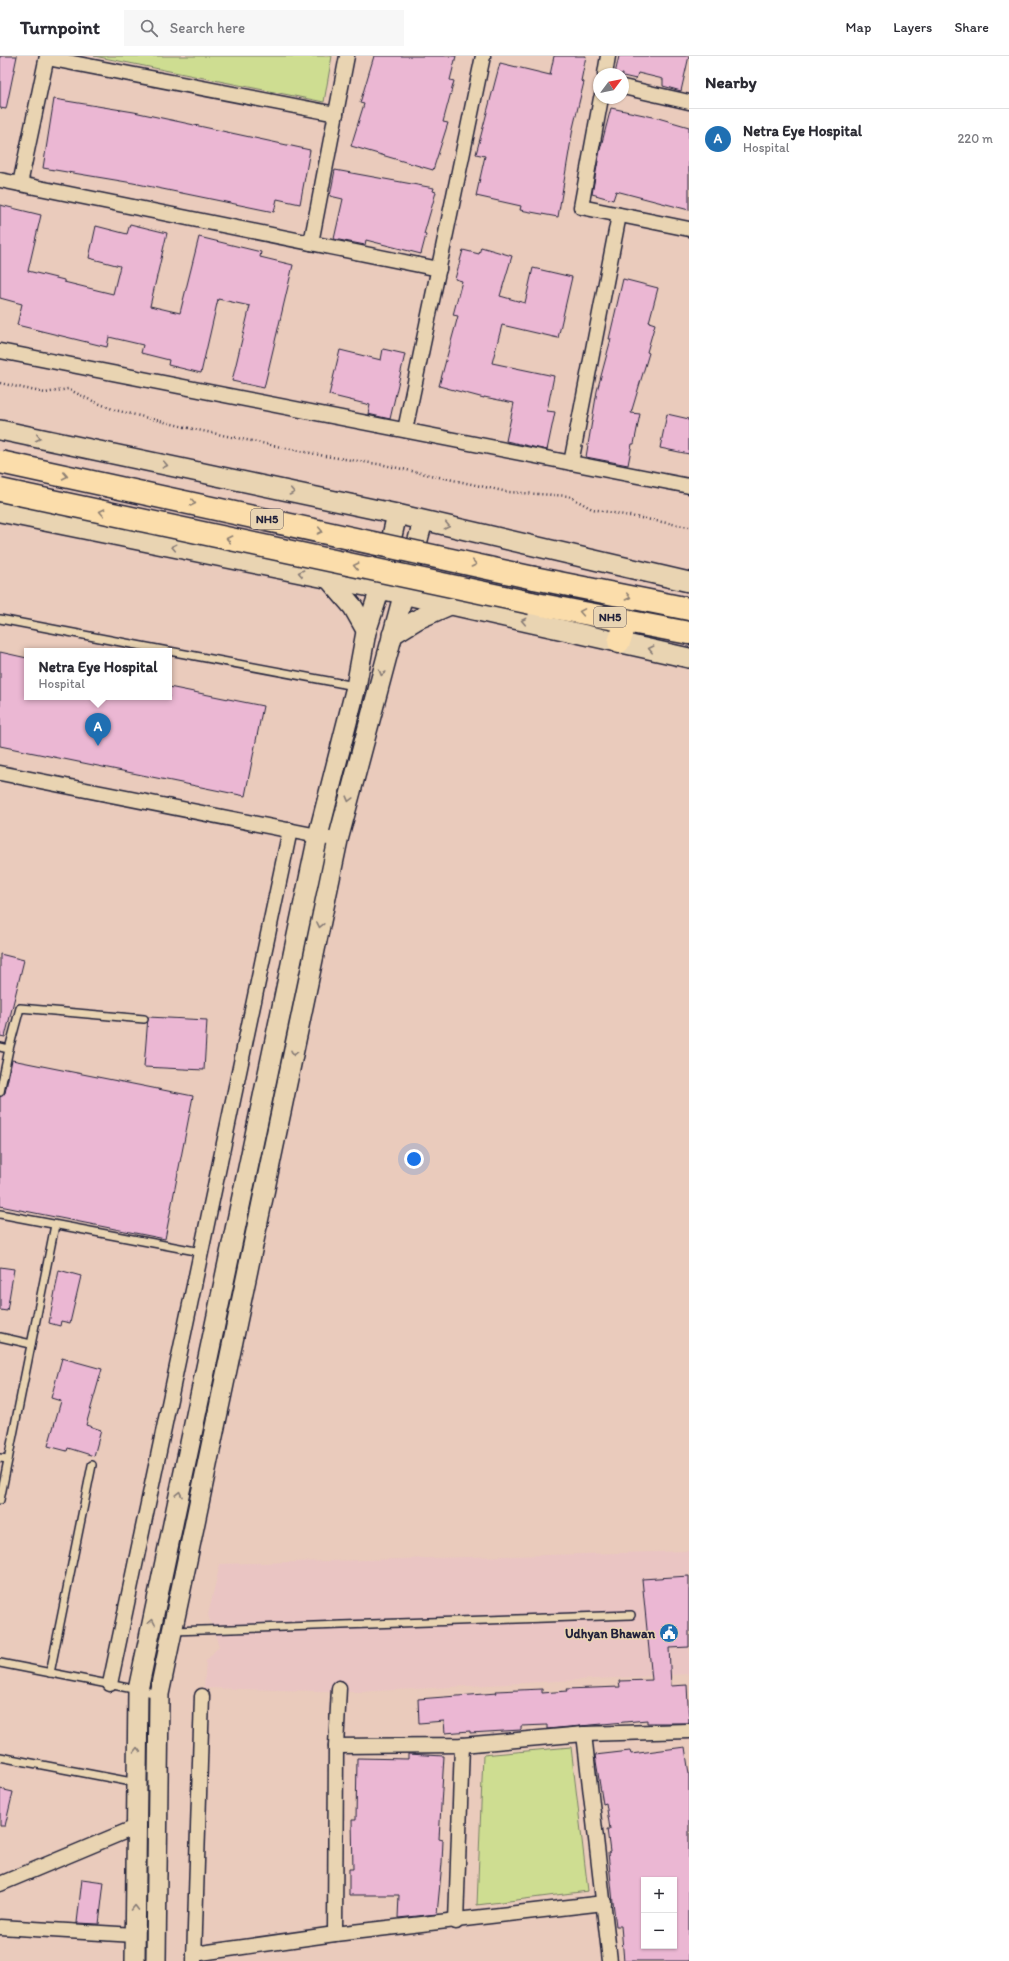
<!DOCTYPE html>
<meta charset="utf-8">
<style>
:root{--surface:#fff;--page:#f7f7f7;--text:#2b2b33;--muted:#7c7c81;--line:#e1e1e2;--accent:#1f6fb2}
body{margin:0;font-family:Itim,sans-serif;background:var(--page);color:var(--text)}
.controls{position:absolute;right:12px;bottom:12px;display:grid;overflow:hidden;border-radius:0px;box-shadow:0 1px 3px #0004}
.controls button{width:36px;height:36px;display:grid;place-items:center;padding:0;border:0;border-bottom:1px solid var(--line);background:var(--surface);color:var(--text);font:20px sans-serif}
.compass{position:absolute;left:593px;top:12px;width:36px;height:36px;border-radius:50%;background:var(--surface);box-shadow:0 1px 3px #0004;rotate:58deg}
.you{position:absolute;left:414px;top:1103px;width:14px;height:14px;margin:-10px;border:3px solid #fff;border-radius:50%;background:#1a73e8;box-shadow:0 0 0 6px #1a73e833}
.badge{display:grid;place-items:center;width:26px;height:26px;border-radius:50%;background:var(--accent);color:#fff;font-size:13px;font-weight:700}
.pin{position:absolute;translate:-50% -33px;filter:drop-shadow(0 1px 2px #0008)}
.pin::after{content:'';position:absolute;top:21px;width:14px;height:12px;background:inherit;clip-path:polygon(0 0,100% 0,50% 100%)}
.popup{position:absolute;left:24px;top:592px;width:148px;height:52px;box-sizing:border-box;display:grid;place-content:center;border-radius:0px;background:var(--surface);filter:drop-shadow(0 1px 3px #0005);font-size:13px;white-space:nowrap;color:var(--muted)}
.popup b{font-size:15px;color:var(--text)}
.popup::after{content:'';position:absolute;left:50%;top:100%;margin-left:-8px;border:8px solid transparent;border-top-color:var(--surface)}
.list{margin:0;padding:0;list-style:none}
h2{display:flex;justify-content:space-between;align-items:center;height:52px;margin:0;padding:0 16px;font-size:17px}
h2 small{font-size:13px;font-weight:400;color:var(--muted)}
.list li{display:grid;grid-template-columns:26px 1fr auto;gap:12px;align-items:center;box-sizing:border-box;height:60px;padding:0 16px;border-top:1px solid var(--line)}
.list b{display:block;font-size:15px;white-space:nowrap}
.list p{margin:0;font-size:13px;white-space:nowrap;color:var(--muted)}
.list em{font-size:13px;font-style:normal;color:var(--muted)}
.icon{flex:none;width:22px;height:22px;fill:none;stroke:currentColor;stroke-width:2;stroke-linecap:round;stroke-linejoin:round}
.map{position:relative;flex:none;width:689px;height:1905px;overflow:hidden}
header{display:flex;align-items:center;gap:24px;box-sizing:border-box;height:56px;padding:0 20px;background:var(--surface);border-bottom:1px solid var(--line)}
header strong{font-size:19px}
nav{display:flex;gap:22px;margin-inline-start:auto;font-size:14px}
.search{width:280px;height:36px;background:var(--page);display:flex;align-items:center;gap:10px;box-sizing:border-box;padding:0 14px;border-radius:0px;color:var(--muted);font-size:15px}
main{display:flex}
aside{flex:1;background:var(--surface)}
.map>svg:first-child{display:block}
.built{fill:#eac5c3}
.green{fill:#cedd91;stroke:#788066}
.building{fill:#ebb7d3;stroke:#22223b;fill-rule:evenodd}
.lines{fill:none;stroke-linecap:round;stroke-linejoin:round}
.lane-casing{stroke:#22223b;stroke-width:10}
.street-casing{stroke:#22223b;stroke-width:17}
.secondary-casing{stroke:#22223b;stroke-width:22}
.highway-casing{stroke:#22223b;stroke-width:25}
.path{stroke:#22223b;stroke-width:2.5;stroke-dasharray:1 3;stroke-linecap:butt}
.lane{stroke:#e9d4b2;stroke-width:7}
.street{stroke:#e9d4b2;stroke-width:14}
.secondary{stroke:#e9d4b2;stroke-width:19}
.highway{stroke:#fbddab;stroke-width:22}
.highway-bridge-casing{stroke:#22223b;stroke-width:25;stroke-linecap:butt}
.highway-bridge{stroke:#fbddab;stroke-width:22}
.oneway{stroke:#867b76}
.oneway2{stroke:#8e8073}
.labels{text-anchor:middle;stroke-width:3;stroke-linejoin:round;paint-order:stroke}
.shield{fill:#e9d4b2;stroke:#5e575f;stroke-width:1}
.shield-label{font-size:12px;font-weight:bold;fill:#22223b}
.poi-label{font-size:13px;font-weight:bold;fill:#22223b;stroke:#e9d4b2;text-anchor:end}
</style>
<header>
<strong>Turnpoint</strong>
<div class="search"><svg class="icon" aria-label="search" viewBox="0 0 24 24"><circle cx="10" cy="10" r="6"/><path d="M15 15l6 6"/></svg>Search here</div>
<nav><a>Map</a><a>Layers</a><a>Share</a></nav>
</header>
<main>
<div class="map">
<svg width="689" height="1905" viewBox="0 0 689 1905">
<rect width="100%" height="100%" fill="#eacbbc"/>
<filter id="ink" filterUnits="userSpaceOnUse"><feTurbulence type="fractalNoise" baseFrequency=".025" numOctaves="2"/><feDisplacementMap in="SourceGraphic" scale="8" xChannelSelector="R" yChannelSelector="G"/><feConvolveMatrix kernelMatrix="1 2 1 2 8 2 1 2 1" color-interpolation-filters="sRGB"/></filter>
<g filter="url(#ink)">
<path class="built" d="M689,1495V1618L358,1636L204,1632L206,1605L219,1590L208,1559L220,1508Z"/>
<g class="green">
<path d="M94,0H332L324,46Z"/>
<path d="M571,1691L588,1835L477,1849L483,1699Z"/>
</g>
<g class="building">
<path d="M0,0H17L6,53L0,52Z"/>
<path d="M374,0H456L450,24L454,25L443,66L448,67L433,114L351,90L364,48L360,47Z"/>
<path d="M554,0H586L581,25L584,26L573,72L558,161L520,154L521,150L476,140L485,100L476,98L500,7L550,19Z"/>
<path d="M619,0H689L681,35L663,30V23L638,17L636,23L623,20V18H615Z"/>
<path d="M54,43L134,56L310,94L300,148L277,143L274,156L133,127L43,112Z"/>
<path d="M611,52L658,62L689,71V154L616,135L613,144L592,138L600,94Z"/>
<path d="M335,114L434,132L433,135L436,136L424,178L426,179L421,198L366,184L365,189L334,183L343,143L330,140Z"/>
<path d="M0,149L41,159L28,215L64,224V226L113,238L120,210L89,202L96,170L127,178L130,168L167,177L150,250L180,257L199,181L261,196L260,201L293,209L264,332L232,325L250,250L218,243L201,317L168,309L169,304L141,297L143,289L109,281L107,291L17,269L22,248L0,242Z"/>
<path d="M481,191L512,200L500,240L525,247L533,212L572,221L558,282L502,269L492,307L554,320L547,355L555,356L547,394L506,385L514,347L484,341V342L439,330L458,260L453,259L462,225L455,223L463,194L479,198Z"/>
<path d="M623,223L658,232L649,266L655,268L647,296L649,297L631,357L640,358L634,388H632L628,409L586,401L597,335L611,283H609Z"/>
<path d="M383,293L405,298L390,363L368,358L370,349L329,339L340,294L381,304Z"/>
<path d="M667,358L689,363V398L660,392Z"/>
<path d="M0,596L27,602V641H169V631L263,650L245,740L0,690Z"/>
<path d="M0,898L24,904L5,981L0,980Z"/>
<path d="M148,961L207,964L204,1014L144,1011Z"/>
<path d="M12,1004L193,1040L165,1183L0,1150V1041L5,1037Z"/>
<path d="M0,1211L14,1213L7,1255L0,1254Z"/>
<path d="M59,1214L81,1220L70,1267L61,1265L60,1270L49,1267Z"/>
<path d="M62,1302L102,1313L86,1369L101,1374L94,1400L68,1392L67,1395L48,1390L61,1345L51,1342Z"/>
<path d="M689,1520V1591L669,1592L671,1630L687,1629L689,1667H647V1664L547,1673V1669L521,1670V1674L470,1677V1675L445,1677L444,1665L419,1667L418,1643L497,1637L496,1635L542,1633V1637L567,1635L566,1633L620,1631L619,1625L652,1624L642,1523Z"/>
<path d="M685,1691L689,1718V1905H624L621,1870H616L613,1846L608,1797L610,1796L607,1773H610L606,1747L603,1748L595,1699L630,1695L631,1698ZM644,1824H674V1890H644Z"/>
<path d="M408,1698L444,1700L439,1783L443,1784L442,1807L437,1858L398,1862L399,1839H349V1813H353L352,1764H356L357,1702L408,1703Z"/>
<path d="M0,1733L13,1736L5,1770H0Z"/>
<path d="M82,1823L104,1826L99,1868L77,1867Z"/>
</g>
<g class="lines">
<defs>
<g id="lane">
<path d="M0,563L168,595"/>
<path d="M169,595L355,630"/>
<path d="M0,991L9,993"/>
<path d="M0,1036L9,993L20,952L144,963"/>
<path d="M0,1158L201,1196"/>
<path d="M0,1281L31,1288"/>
<path d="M0,1402L8,1403"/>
<path d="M0,1444L55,1169"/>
<path d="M173,1575L631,1559"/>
<path d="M0,1607L159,1638"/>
<path d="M50,1617L92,1409"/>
<path d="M0,1701L137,1727"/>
</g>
<g id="street">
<path d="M47,2L336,58"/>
<path d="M605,18L608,0"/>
<path d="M623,31L689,46"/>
<path d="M601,42L581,151L689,173"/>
<path d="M0,124L439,213"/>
<path d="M20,128L47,0"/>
<path d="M311,187L347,0"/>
<path d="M0,295L689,430"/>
<path d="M405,374L483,0"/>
<path d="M571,407L619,159"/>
<path d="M0,717L338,784"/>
<path d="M110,1628L290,774"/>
<path d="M584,1678L610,1905"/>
<path d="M336,1690L462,1689L584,1678L689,1675"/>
<path d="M0,1828L136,1771"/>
<path d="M456,1866L462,1689"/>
<path d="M0,1871L135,1879"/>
<path d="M335,1878L336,1690L339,1632"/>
<path d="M194,1898L335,1878L604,1847"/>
<path d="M194,1905L202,1640"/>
</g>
<g id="secondary">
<path d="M0,374L397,458L689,526"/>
<path d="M0,456L380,533L689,602"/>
<path d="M329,523L353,551L366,574"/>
<path d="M392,579L418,563L450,549"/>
<path d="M135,1905L138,1634L318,780L356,631L366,576L380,533L397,458"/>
<path d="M156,1905L159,1638L338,784L423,465"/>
</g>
<g id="highway">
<path d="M534,522L689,553"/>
<path d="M531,547L689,577"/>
<path d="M619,586L627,564"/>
</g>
</defs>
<use href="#lane" class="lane-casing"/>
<use href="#street" class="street-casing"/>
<use href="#secondary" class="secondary-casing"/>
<use href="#highway" class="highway-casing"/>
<path class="path" d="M0,327L45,337L68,333L88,343L115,354L193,373L325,400L384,409L508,436L569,440L592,453L689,471"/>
<use href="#lane" class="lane"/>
<use href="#street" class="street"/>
<use href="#secondary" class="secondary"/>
<use href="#highway" class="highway"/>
<defs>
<g id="highway-bridge">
<path d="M0,406L534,522"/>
<path d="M0,434L531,547"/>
</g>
</defs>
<use href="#highway-bridge" class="highway-bridge-casing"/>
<use href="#highway-bridge" class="highway-bridge"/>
</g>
<defs><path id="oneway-chevron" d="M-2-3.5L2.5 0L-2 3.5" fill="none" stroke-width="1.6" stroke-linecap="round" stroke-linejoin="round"/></defs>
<g class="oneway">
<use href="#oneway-chevron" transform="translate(38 382) rotate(12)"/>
<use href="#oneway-chevron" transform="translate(165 409) rotate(12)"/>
<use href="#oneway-chevron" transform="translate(292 436) rotate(12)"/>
<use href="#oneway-chevron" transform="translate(447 470) rotate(13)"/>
<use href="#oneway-chevron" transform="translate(174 491) rotate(-168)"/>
<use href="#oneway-chevron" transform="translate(301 517) rotate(-168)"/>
<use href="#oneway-chevron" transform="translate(524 565) rotate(-168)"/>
<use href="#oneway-chevron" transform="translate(651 593) rotate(-167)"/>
<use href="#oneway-chevron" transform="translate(382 617) rotate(105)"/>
<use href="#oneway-chevron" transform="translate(349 743) rotate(105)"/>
<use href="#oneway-chevron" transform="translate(320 869) rotate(102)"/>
<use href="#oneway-chevron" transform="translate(294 997) rotate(102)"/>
<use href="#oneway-chevron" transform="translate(179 1438) rotate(-78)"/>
<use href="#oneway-chevron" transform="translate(152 1566) rotate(-78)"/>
<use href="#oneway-chevron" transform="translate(137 1694) rotate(-89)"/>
<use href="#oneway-chevron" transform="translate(135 1852) rotate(-89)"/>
</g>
<g class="oneway2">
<use href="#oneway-chevron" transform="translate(65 420) rotate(12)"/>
<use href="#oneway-chevron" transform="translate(193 447) rotate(12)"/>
<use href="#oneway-chevron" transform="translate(102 456) rotate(-168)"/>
<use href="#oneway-chevron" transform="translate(320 475) rotate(12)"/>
<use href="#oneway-chevron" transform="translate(229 483) rotate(-168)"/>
<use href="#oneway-chevron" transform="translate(474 508) rotate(12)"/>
<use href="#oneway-chevron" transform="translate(356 510) rotate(-168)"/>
<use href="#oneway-chevron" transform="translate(628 541) rotate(12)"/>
<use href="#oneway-chevron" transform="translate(582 556) rotate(-170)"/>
</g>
</g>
<defs>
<symbol id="civic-disc" viewBox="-11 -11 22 22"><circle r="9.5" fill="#1f6fb2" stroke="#e9d4b2"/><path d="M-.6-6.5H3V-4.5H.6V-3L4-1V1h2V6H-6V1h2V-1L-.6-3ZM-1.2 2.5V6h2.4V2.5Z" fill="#fff"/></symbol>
</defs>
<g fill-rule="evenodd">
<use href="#civic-disc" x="658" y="1566" width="22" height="22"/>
</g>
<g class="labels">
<g class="shield">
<rect x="251" y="453" width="32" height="20" rx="3"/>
<rect x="594" y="551" width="32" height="20" rx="3"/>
</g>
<g class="shield-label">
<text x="267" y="467">NH5</text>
<text x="610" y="565">NH5</text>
</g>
<g class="poi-label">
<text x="655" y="1582">Udhyan Bhawan</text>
</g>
</g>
</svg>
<div class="controls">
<button>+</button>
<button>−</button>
</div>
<svg class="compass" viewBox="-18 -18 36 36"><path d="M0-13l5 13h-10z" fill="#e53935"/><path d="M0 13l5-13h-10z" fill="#7c7c81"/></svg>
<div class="you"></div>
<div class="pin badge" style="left:98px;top:690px">A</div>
<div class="popup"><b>Netra Eye Hospital</b>Hospital</div>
</div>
<aside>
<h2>Nearby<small></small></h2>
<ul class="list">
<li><span class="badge">A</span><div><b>Netra Eye Hospital</b><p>Hospital</p></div><em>220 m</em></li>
</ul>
</aside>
</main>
